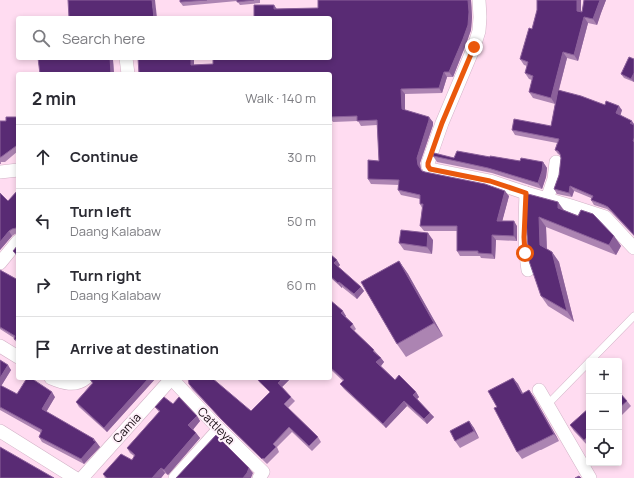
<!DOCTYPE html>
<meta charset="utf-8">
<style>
:root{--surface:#fff;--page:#f7f7f7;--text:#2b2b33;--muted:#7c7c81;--line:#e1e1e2}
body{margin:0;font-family:Manrope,sans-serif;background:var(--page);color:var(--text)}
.controls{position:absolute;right:12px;bottom:12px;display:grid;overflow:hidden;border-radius:4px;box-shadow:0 2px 6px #0003}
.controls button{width:36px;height:36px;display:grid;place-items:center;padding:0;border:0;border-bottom:1px solid var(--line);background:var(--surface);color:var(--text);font:20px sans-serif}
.stop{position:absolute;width:12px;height:12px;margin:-9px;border:3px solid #ea580c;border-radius:50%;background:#fff}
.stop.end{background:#ea580c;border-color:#fff;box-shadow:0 1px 4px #0008}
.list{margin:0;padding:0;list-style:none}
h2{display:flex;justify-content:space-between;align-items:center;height:52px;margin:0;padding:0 16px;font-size:17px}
h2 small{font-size:13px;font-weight:400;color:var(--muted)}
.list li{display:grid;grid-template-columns:26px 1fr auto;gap:12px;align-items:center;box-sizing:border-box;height:64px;padding:0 16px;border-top:1px solid var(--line)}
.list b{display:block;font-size:15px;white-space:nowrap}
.list p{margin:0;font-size:13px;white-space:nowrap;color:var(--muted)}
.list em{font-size:13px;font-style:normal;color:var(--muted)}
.icon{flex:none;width:22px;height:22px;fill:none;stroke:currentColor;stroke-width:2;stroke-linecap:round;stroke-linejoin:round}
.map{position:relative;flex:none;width:634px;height:478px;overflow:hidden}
.search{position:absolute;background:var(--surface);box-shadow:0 2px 6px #0003;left:16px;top:16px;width:316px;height:44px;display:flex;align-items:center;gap:10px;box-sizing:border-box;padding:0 14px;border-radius:4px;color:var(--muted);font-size:15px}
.panel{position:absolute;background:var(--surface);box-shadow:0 2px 6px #0003;left:16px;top:72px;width:316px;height:308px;border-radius:4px}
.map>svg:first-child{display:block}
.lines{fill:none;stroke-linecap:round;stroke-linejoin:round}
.lane-casing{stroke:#d2b2c6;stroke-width:8}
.street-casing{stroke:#d2b2c6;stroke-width:14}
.lane{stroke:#fff;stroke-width:7}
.street{stroke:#fff;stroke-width:13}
.wall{fill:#ac84b2}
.shaded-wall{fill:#8b609a}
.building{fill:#592b74;stroke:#8b609a}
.route{stroke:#ea580c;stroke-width:5}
.labels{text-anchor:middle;stroke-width:4;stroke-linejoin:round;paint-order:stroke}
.street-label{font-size:12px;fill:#170c13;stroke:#fef0f9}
</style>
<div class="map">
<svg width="634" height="478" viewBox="0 0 634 478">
<rect width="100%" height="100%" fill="#ffdcf1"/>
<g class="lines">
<defs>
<g id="lane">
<path d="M590,361L634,316"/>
<path d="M548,404L589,362"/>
</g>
<g id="street">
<path d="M479,0L480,17L479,31L474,47L442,123L428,163V166L430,169L490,181L526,193L571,206L605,217L634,248"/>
<path d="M126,58L128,74"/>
<path d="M0,172L18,170"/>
<path d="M526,193C525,219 524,244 528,270"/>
<path d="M547,199L554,179L556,162"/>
<path d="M0,263L18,241"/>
<path d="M0,346L18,357"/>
<path d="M51,378C63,383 75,387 86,378"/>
<path d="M171,378L219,429L263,472L259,478"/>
<path d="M539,390L590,478"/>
<path d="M0,431L75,478"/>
<path d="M82,478L171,379"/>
<path d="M175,478L219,429"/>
</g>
</defs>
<use href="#lane" class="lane-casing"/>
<use href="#street" class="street-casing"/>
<use href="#lane" class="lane"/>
<use href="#street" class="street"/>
</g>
<g class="wall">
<path d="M180,0H260V3L240,5L237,1L183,6L180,2Z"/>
<path d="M471,0L472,17L471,30L466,44L453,77H447L442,93L405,94V110L433,122V125L420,163L421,170L422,171L509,196L502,221L517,226V241L496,240L495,259L481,258L480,256H460L457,251V231H424L420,226L422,208L420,204V199L401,195L398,190L399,185L371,184L368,179L379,161L377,125L361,126L358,121L333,122L330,118V74H139L138,58H193L194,65L330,58L254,18L274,5L277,9L318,8Z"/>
<path d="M581,0V11L582,12L584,0H606L601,13L597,25L588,23L578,61L567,58L559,90L605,105L622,110L620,115L634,124V236L611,212L607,209L594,205L591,200V198L574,191L572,197L557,194L554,189L559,175L561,158L560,155L558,154L555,150L557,143L515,135L512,130L551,126L555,104L533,98L529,92L532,80L529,79L525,73L527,66L524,65L520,59L532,29L537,10Z"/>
<path d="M38,58H118V60H113L114,74H40Z"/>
<path d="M634,59V82L624,78L621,74Z"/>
<path d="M18,117V151L5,162H1V164H0V121H6Z"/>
<path d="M433,156L454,158L490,157L520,161L543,162L547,168L546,177L542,189L492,173L437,162Z"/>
<path d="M18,190V233L15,234L12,236L0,250L8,201Z"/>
<path d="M558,202L564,210L614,236L621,246L616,255L546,227L547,249L552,252L559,262L574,322L548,306L541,296L526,221Z"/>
<path d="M433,240L432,254L404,250L399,243Z"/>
<path d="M18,245V258L13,251Z"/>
<path d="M330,254L340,265L338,267L361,287L364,291L357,299L342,287V288L332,279L330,277Z"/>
<path d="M399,261L408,274L443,336L406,357L397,344Z"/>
<path d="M0,270L18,280V344L14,339V338L0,329Z"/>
<path d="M330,300L346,316H345L353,324L356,329L354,331L374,350L384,362L381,366L395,380L416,392L419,397L417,399L430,413L434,417L427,424L407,406L386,428L344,389L340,384L343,381L330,369Z"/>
<path d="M0,360L11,370L1,386L17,394L55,397L46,412L94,439L100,447L84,464L42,442L39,437L41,433L0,410Z"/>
<path d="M89,378H156L107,432L79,407L76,402L92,383Z"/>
<path d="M256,378H291L282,387L291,397L295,401L288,408L318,437L321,442L312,451L292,432L277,447L279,452L267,464L266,463L225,423L192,389L189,384L251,411L270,392L260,383Z"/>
<path d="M513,378L518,384L523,394L529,390L534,397L559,441L541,450H540L522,459L517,452L497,407Z"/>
<path d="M619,392L627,401L631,406L619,418Z"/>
<path d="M173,404L197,416L200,421L193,429L196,433L200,438L168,475L165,473L161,478H105L103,474L132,460L134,456L130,453L127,448L159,412L155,407Z"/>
<path d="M589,408V446H588L574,431L570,425Z"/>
<path d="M469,421L474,428L479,438L460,448L455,441Z"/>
</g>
<g class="shaded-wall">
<path d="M152,0H155L157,18H154Z"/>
<path d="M468,0H471L472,17L471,30L466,44L453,77L449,72Z"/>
<path d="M577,0H581V17L577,11Z"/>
<path d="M600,0H606L601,13L597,25L593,19Z"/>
<path d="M274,5L277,10L274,9Z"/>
<path d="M584,17L588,23L578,61L574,55Z"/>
<path d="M563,52L567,58L555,104L551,98Z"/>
<path d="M110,58H111L113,60L114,74H111Z"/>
<path d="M191,58H193L194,59V70L191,65Z"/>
<path d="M444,72L447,77L442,93L439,88Z"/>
<path d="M634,73V82L631,79Z"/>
<path d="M401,89L405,94V114L402,109Z"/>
<path d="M619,106L622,110L620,117L616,113Z"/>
<path d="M429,117L433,122V125L420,163L421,170L418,165L417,158Z"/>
<path d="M632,121L634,124V127L630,123Z"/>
<path d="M543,162L547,168L546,177L542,189L538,183Z"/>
<path d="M570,186L574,191L572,197L569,193Z"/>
<path d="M505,191L509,196L501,226L497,221Z"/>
<path d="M558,202L565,213L558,208Z"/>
<path d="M539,217L546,227L547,255L540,245Z"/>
<path d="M514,221L517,226V241L514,236Z"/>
<path d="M9,231L12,236L0,250V242Z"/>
<path d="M428,233L433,240L432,254L427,247Z"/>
<path d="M492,235L496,240L495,259L492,254Z"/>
<path d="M614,236L621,246L616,255L609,245Z"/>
<path d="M552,252L559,262L574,322L567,311Z"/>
<path d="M337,260L340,265L337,268L334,263Z"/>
<path d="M399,261L408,274L443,336L434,323Z"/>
<path d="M339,282L342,287V288L338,283Z"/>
<path d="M361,287L364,291L357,299L354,294Z"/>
<path d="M343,311L346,316L345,317L341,313Z"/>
<path d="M381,358L384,362L380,367L376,362Z"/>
<path d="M8,365L11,370L0,388V378Z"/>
<path d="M149,378H156L107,432L104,428Z"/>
<path d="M283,378H291L281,388L278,383Z"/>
<path d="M513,378L518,384L527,401L522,394Z"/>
<path d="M529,390L534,397L559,441L554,434Z"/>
<path d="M52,392L55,397L45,414L42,409Z"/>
<path d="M416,392L419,397L416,400L413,395Z"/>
<path d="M404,401L407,406L386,428L383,424Z"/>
<path d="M430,413L434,417L427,424L424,419Z"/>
<path d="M197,416L200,421L192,431L188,425Z"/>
<path d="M469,421L474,428L479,438L474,431Z"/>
<path d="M196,433L200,438L168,475L164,470Z"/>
<path d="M94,439L100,447L84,464L81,459Z"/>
<path d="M161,468L165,473L161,478H152Z"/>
<path d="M249,468L253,473L251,478H243Z"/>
</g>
<g class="building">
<path d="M68,0H152L154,18H69Z"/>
<path d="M180,0H207L180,2Z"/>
<path d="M237,0H254L237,2Z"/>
<path d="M318,0H468L469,12L468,25L463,39L449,72H444L439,88L401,89L402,109L429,117V120L417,158L418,165L422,171L425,172L485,184L505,191L497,221H514V236L492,235V254L478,253V251H457V226H420L423,204H420V195L398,190L399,180L368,179V160L379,161L377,120L357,121V116L330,117V74H139L138,58H191V65L213,64V58H330V18H254V5H274V9L318,8Z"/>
<path d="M537,0H577V11L582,12L584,0H600L593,19L584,17L574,55L563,52L551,98L529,92L533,76L525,73L528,62L520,59L529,28L532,29L537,10Z"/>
<path d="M629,57L634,59V73L631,79L621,74Z"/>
<path d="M38,58H110L111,74H40Z"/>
<path d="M558,90L581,96L605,105L606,101L619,106L616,113L632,121L630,123L634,125V138L633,141L634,142V235L608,207L604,205L591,200L593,196L570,186L569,193L554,189L559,175L561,158L560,154L558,151L555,150L559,139L512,130L514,119L551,126Z"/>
<path d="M6,117H18V148L16,146L1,157H0V121H6Z"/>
<path d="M457,151L490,157V156L520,161L521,158L543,162L542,171L538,183L488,168L433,156L434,153L454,158Z"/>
<path d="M18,190V230L16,228L12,229L9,231L0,242V193L8,201Z"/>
<path d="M528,194L558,202V208L578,216L581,210L593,214L614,236L609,245L539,217L540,245L552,252L567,311L541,296L529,261L526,221V201Z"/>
<path d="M401,230L428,233L427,247L399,243Z"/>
<path d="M18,245V256L13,251Z"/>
<path d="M330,254L337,260L334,263L361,287L354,294L339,282L338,283L330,276Z"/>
<path d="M399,261L434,323L397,344L361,282Z"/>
<path d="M0,270L18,280V341L14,339L15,336L0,327Z"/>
<path d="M330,300L343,311L341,313L353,324L350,327L374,350L373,351L381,358L376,362L395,380L399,375L416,392L413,395L430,413L424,419L404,401L383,424L340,384L344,380L330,367Z"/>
<path d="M0,360L8,365L0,378Z"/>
<path d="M27,378H31L52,392L42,409L94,439L93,440L96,442L81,459L39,437L42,430L0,407V385L17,394Z"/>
<path d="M89,378H149L104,428L76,402L93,383Z"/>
<path d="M188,378H212L251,411L270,392L257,379V378H283L278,383L291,397L284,404L318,437L309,446L289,427L273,444L276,447L264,459L263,458L262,459L221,419L189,384Z"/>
<path d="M513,378L522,394L529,390L554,434L536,443L517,452L494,408L497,407L488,391Z"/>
<path d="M619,392L627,401L619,408Z"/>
<path d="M164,397L173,404L179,397L197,416L188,425L196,433L164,470L161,468L152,478H107L103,474L121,454L132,460L135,455L127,448L160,411L155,407Z"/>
<path d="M589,408V436L584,440L570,425Z"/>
<path d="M469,421L474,431L455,441L450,431Z"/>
<path d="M216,435L249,468L247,473L243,478H176Z"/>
<path d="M0,447L54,478H0Z"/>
<path d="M579,476L581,478H575Z"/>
</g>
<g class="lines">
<path class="route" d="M474,47L442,123L428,163V166L430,169L490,181L526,193L524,237L525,253"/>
</g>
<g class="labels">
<g class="street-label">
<text transform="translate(216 426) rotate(45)" y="4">Cattleya</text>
<text transform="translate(127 428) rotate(-48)" y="4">Camia</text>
</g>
</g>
</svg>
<div class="controls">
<button>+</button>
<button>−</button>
<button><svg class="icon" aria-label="locate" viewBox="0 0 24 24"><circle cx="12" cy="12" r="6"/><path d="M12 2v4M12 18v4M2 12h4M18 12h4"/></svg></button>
</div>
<div class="stop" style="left:525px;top:253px"></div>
<div class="stop end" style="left:474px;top:47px"></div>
<div class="search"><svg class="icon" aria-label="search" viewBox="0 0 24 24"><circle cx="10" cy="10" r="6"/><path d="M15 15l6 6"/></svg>Search here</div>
<section class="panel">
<h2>2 min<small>Walk · 140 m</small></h2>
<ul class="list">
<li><svg class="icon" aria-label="ahead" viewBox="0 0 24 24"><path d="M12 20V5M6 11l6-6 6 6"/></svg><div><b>Continue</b></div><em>30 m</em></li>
<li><svg class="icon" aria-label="left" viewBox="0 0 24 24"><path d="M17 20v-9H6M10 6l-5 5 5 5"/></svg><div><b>Turn left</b><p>Daang Kalabaw</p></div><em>50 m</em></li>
<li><svg class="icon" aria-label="right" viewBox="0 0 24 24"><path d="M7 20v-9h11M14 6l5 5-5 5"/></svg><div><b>Turn right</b><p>Daang Kalabaw</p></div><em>60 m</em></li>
<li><svg class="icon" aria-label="arrive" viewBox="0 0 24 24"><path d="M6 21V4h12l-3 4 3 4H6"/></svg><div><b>Arrive at destination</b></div></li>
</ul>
</section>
</div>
